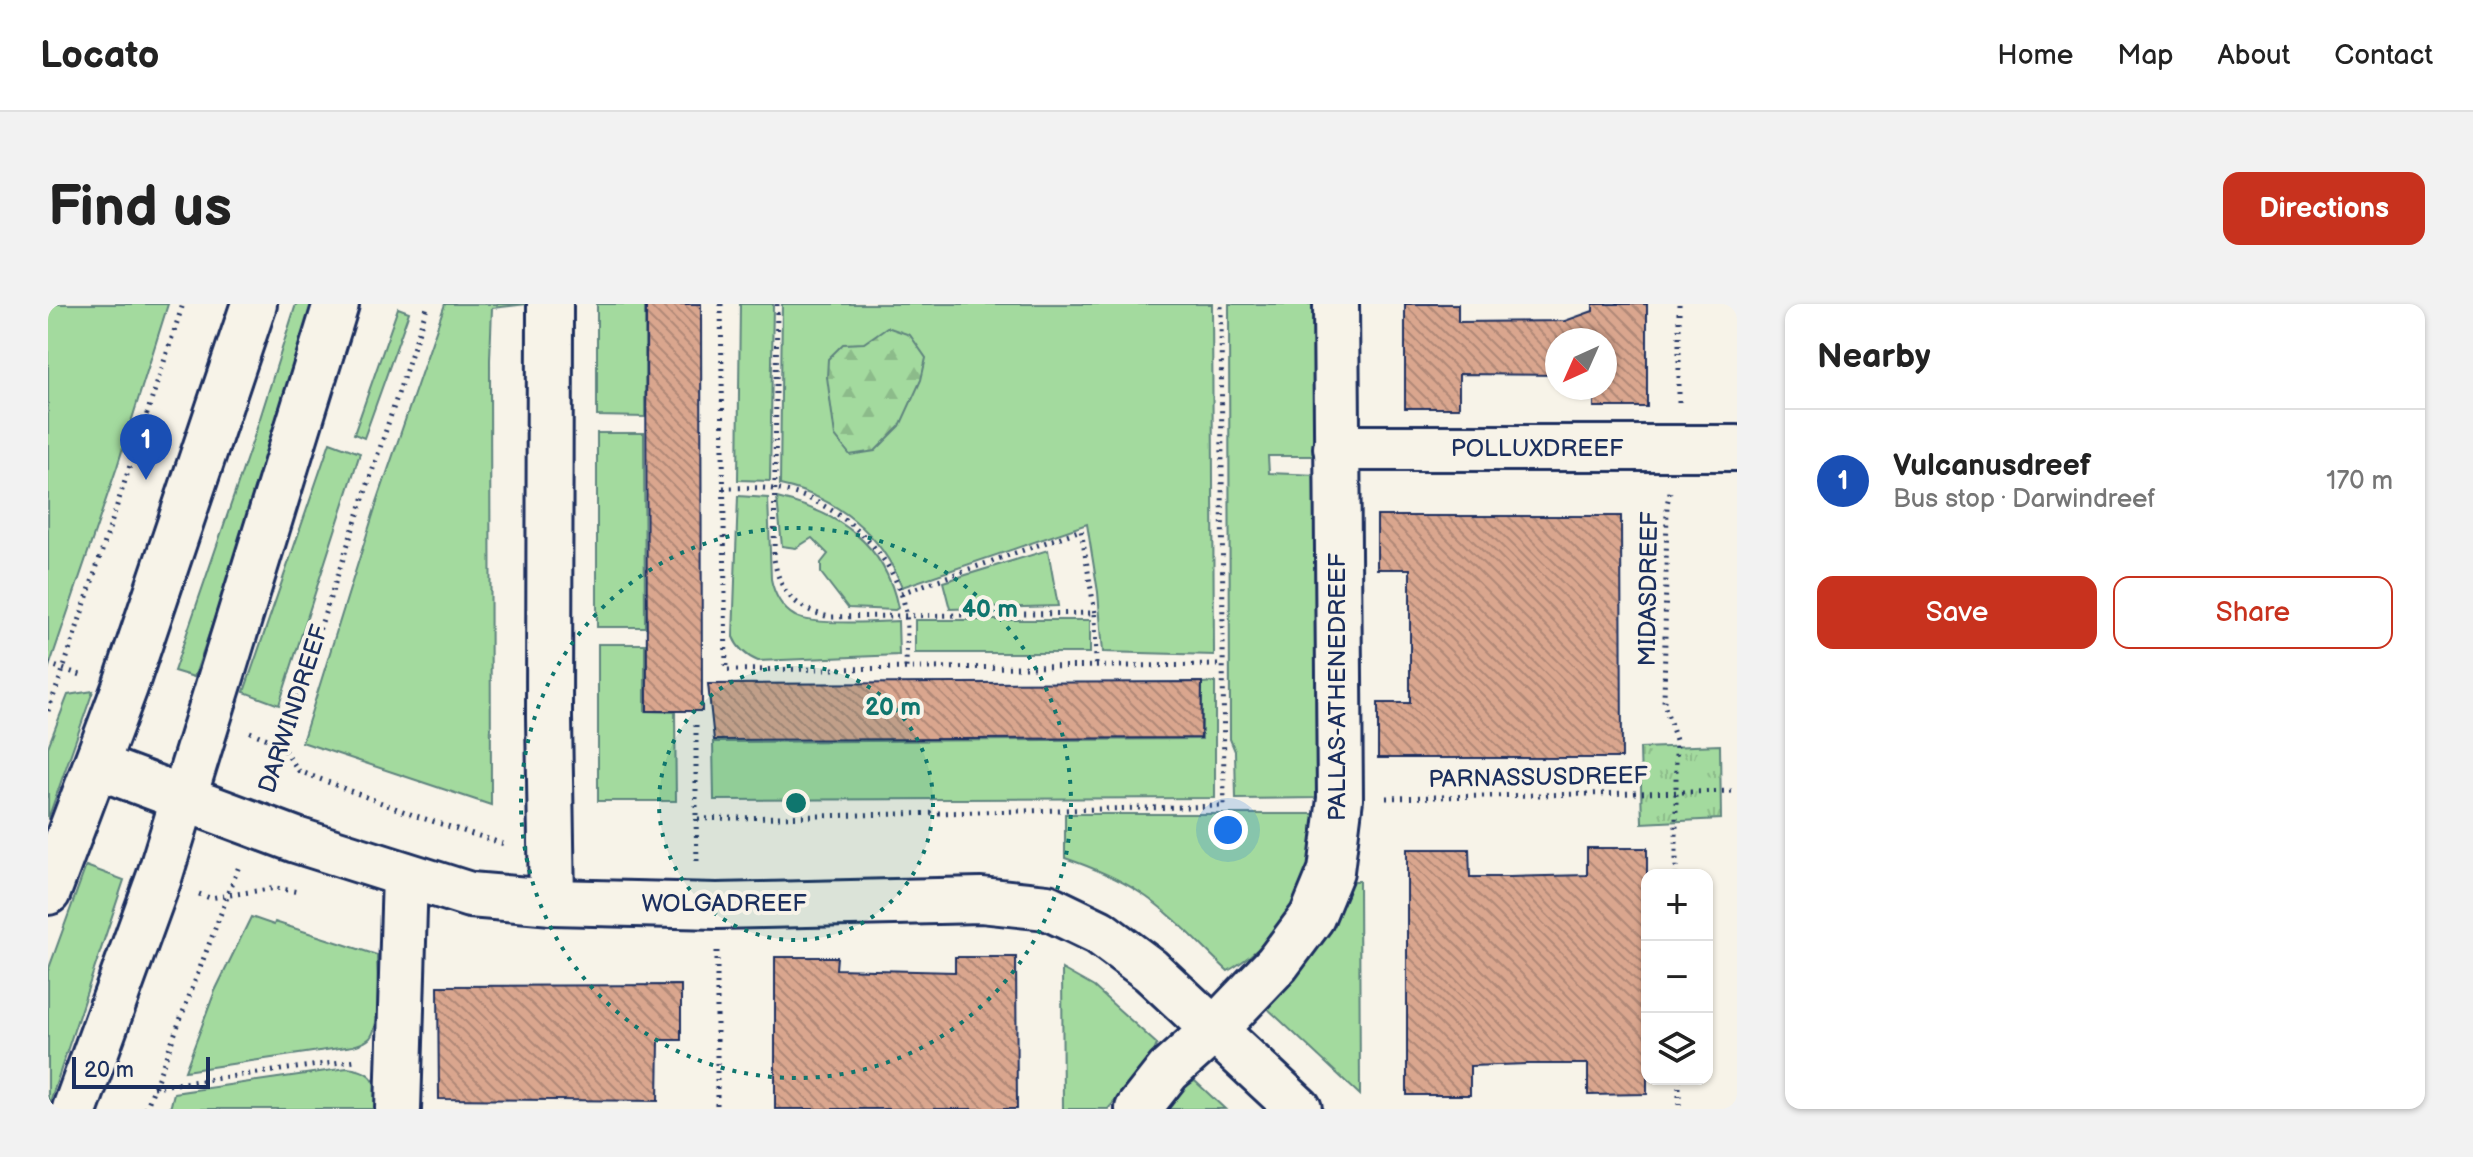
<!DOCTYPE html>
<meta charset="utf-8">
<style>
:root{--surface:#fff;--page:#f2f2f2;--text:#222;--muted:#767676;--line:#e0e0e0;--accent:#c8321e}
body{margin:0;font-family:"Balsamiq Sans",sans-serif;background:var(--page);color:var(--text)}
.controls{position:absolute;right:24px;bottom:24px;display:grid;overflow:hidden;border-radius:16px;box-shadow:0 2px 6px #0004}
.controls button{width:72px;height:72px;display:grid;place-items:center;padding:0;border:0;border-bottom:2px solid var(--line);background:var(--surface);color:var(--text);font:40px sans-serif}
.compass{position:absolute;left:1497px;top:24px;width:72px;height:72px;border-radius:50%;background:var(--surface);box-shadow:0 2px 6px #0004;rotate:225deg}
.scale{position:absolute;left:24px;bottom:20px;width:138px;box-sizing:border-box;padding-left:8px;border:4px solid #1b2f5e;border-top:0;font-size:22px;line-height:28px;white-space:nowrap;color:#1b2f5e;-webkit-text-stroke:6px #f7f3e8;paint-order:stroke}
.you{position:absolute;left:1180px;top:526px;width:28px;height:28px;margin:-20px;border:6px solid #fff;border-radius:50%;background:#1a73e8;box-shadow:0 0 0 12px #1a73e833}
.badge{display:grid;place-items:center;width:52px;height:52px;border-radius:50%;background:var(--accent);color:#fff;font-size:26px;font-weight:700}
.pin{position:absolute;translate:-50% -66px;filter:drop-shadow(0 2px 4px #0008)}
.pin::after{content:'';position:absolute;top:42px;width:28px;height:24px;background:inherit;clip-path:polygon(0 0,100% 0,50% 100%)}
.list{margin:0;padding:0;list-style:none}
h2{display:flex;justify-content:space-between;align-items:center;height:104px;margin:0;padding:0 32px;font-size:34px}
h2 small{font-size:26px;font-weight:400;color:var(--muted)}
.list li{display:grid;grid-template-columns:52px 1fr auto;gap:24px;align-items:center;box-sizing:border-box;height:144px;padding:0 32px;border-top:2px solid var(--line)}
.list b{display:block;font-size:30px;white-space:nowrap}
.list p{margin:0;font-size:26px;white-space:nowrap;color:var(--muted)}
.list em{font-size:26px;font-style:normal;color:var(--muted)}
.actions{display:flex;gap:16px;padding:24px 32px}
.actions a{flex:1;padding:18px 0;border:2px solid var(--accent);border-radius:16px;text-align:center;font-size:28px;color:var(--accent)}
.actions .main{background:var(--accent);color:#fff}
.icon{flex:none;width:44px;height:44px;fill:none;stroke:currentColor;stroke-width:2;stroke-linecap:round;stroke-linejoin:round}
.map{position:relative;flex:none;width:1689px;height:805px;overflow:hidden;border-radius:16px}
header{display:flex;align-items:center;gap:48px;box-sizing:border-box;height:112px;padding:0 40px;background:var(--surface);border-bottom:2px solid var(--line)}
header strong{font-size:38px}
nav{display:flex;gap:44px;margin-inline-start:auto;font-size:28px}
.intro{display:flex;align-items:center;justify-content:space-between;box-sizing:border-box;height:192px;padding:0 48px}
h1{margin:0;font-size:56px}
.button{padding:20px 36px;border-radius:16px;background:var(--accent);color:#fff;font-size:28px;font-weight:700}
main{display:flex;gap:48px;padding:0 48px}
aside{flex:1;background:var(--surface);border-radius:16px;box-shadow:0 2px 6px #0004}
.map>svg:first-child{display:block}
.green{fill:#a3da9e;stroke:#5f847e;stroke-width:2}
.forest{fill:url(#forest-firs);stroke:#5f847e;stroke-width:2}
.park{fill:url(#park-tufts);stroke:#5f847e;stroke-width:2}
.building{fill:url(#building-back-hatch);stroke:#1b2f5e;stroke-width:2}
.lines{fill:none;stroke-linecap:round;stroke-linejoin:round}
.minor-casing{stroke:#1b2f5e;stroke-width:50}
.secondary-casing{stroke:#1b2f5e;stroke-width:50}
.path{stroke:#1b2f5e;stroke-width:5;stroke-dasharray:2 6;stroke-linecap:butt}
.minor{stroke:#f7f3e8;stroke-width:44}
.secondary{stroke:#f7f3e8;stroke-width:44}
.ring{fill:none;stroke:#0f766e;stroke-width:4;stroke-dasharray:4 8}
.labels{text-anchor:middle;stroke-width:8;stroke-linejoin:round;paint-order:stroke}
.street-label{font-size:24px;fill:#1b2f5e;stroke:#f7f3e8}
.centre{fill:#0f766e;stroke:#f7f3e8;stroke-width:4}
.ring-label{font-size:24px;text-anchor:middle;font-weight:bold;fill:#0f766e;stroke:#f7f3e8;stroke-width:8;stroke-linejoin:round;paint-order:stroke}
</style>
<header>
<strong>Locato</strong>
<nav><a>Home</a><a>Map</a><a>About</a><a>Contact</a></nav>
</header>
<div class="intro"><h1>Find us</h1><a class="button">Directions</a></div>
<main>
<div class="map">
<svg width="1689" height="805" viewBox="0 0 1689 805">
<defs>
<pattern id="forest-firs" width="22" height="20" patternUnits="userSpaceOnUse" patternTransform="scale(2)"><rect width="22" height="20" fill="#a3da9e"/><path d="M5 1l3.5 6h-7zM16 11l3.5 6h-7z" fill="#8cbb8a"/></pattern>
<pattern id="park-tufts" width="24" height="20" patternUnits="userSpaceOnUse" patternTransform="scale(2)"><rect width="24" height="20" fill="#a3da9e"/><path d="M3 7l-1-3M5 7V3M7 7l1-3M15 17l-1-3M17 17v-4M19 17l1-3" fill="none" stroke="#8cbb8a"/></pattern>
<pattern id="building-back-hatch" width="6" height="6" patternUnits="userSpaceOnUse" patternTransform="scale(2)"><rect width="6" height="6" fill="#daa68e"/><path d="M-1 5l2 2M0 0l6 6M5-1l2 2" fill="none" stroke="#b08877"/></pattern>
</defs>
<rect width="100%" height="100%" fill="#f7f3e8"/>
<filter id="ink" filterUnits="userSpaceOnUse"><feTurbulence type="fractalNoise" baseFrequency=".0125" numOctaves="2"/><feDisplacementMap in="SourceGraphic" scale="16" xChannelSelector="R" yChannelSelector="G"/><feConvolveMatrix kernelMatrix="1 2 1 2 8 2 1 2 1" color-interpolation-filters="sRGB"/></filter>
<g filter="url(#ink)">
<g class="green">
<path d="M0,0H120L69,163L0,366Z"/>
<path d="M248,0H274L147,371L146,373L126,367L208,127Z"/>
<path d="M397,0H479L444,4L442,56L443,501L254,438L329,198Z"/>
<path d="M549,0H597V113L549,112Z"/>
<path d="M692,0H725L722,177L690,176Z"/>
<path d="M734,0H1164L1166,351L1055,348L1050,288L1039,220L854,283C833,229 788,193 732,181Z"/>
<path d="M1181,0H1268L1269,152H1220L1221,169L1269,171L1271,494L1188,495L1187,447L1182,435Z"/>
<path d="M350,4L361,8L316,134L306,130Z"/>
<path d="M549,129H596L597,323H549Z"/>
<path d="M282,138L312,149L231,401L196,388Z"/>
<path d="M690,192L720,194L723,275C726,290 734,305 747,312C763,322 829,318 850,317L851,351L710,357C698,352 690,345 685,333Z"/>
<path d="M729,194C790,208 837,239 850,304L847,306L800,304L773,269V259L780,250L764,234L748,244L734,242Z"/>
<path d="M1000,246L1010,302L902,305L895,278Z"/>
<rect x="867" y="316" width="175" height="33"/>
<path d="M550,340H597V407L627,408L628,497H550Z"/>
<path d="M1167,378V494L666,496L665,438L1154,435V379Z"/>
<path d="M45,387L0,515V443L20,391Z"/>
<path d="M1017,510H1269C1268,524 1268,540 1265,554C1256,598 1218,645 1180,667C1152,641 1124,609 1091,588C1068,573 1043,563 1017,554Z"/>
<path d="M38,562L76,576L0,804V667Z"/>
<path d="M1302,577H1311L1312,791L1219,704L1220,699L1292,604Z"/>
<path d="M203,613L226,621L227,618L329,651C329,671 334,719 322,734C317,739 311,740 305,742L137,767L167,687Z"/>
<path d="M1014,665L1046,683L1109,740L1102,758L1060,805H1015Z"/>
<path d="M299,764C328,767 329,779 329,805H122L126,789Z"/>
<path d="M1147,777L1177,805H1115L1133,785Z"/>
</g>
<path class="forest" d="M839,23L862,31L878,54L873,76L852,122L827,147L802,151L787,132L779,73L780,55L795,40L816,39Z"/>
<path class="park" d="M1672,441L1673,515L1594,519L1592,444Z"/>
<g class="building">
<path d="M598,0H653L654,407H599Z"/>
<path d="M1357,0H1410V18L1517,17L1545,7V0H1599V103H1546V84H1557V36H1509V71L1411,70V104H1357Z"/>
<path d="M1329,212H1573L1574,454H1330V399H1362V265H1329Z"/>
<path d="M1154,378L1153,434L666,436L660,380Z"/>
<path d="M1539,544H1599V790L1540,791V760H1480L1422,762V791H1359V545H1421L1422,573H1462L1539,571Z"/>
<path d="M727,653H789L788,665L907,668V653H968L969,805H727Z"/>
<path d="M633,681V736H611L610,797L391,795L390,682Z"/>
</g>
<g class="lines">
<defs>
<g id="minor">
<path d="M502,0L501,414L504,598"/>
<path d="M1288,144H1689"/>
<path d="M49,462L248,536L422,591L504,598L669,602L933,596L999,603L1051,628L1102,666L1251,805"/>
<path d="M350,805L357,571"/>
<path d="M1090,805L1120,767L1167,725L1229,660L1264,613L1283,567L1292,495L1288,0"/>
</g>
<g id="secondary">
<path d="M0,588L77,383L206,0"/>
<path d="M27,805L111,574L288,0"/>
</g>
</defs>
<use href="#minor" class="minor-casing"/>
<use href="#secondary" class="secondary-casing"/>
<g class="path">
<path d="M673,0L678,366L1174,361"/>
<path d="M729,0L726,255C732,289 747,304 781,313L1047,309L1048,363"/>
<path d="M1631,0V99"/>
<path d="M675,184C691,184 709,183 725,185C784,191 849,249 858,309C860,326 858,346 858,365"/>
<path d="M1622,188L1619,200L1616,400L1628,436V571"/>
<path d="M853,289L1033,226L1047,309"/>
<path d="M0,360L33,371"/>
<path d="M0,407L15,366L135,0"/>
<path d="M648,421V515L1176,502L1173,0"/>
<path d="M202,428L232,440L251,467L365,511L459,541"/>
<path d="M221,477L380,0"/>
<path d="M1338,494L1689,487"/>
<path d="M648,515L649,558"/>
<path d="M151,590L162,594L228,584L251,588"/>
<path d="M669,647V805"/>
<path d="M1631,775V805"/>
<path d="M105,783L308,756"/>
<path d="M98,805L191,562"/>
</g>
<use href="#minor" class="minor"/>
<use href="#secondary" class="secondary"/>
</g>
</g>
<circle cx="748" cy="499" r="137" fill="#0f766e" fill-opacity=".12"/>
<g class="ring">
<circle cx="748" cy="499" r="137"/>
<circle cx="748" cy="499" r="275"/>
</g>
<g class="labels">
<g class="street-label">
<text x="1489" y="152">POLLUXDREEF</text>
<text transform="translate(1600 285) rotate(-89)" y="8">MIDASDREEF</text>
<text transform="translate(1289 383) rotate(-90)" y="8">PALLAS-ATHENEDREEF</text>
<text transform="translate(245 405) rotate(-72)" y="8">DARWINDREEF</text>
<text transform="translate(1490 473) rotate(-1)" y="8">PARNASSUSDREEF</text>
<text x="676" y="607">WOLGADREEF</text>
</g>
</g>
<circle cx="748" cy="499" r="12" class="centre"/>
<g class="ring-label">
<text x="942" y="313">40 m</text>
<text x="845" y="411">20 m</text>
</g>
</svg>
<div class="controls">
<button>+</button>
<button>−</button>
<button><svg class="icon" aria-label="layers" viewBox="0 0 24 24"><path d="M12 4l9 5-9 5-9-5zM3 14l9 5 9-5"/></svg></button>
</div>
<svg class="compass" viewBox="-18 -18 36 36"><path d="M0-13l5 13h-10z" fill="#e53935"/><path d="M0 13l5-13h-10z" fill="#767676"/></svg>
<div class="scale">20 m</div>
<div class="you"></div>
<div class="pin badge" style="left:98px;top:176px;background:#1a4fb4">1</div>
</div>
<aside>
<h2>Nearby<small></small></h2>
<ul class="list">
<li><span class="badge" style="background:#1a4fb4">1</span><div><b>Vulcanusdreef</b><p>Bus stop · Darwindreef</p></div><em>170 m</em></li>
</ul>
<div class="actions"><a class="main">Save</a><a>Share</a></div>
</aside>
</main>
